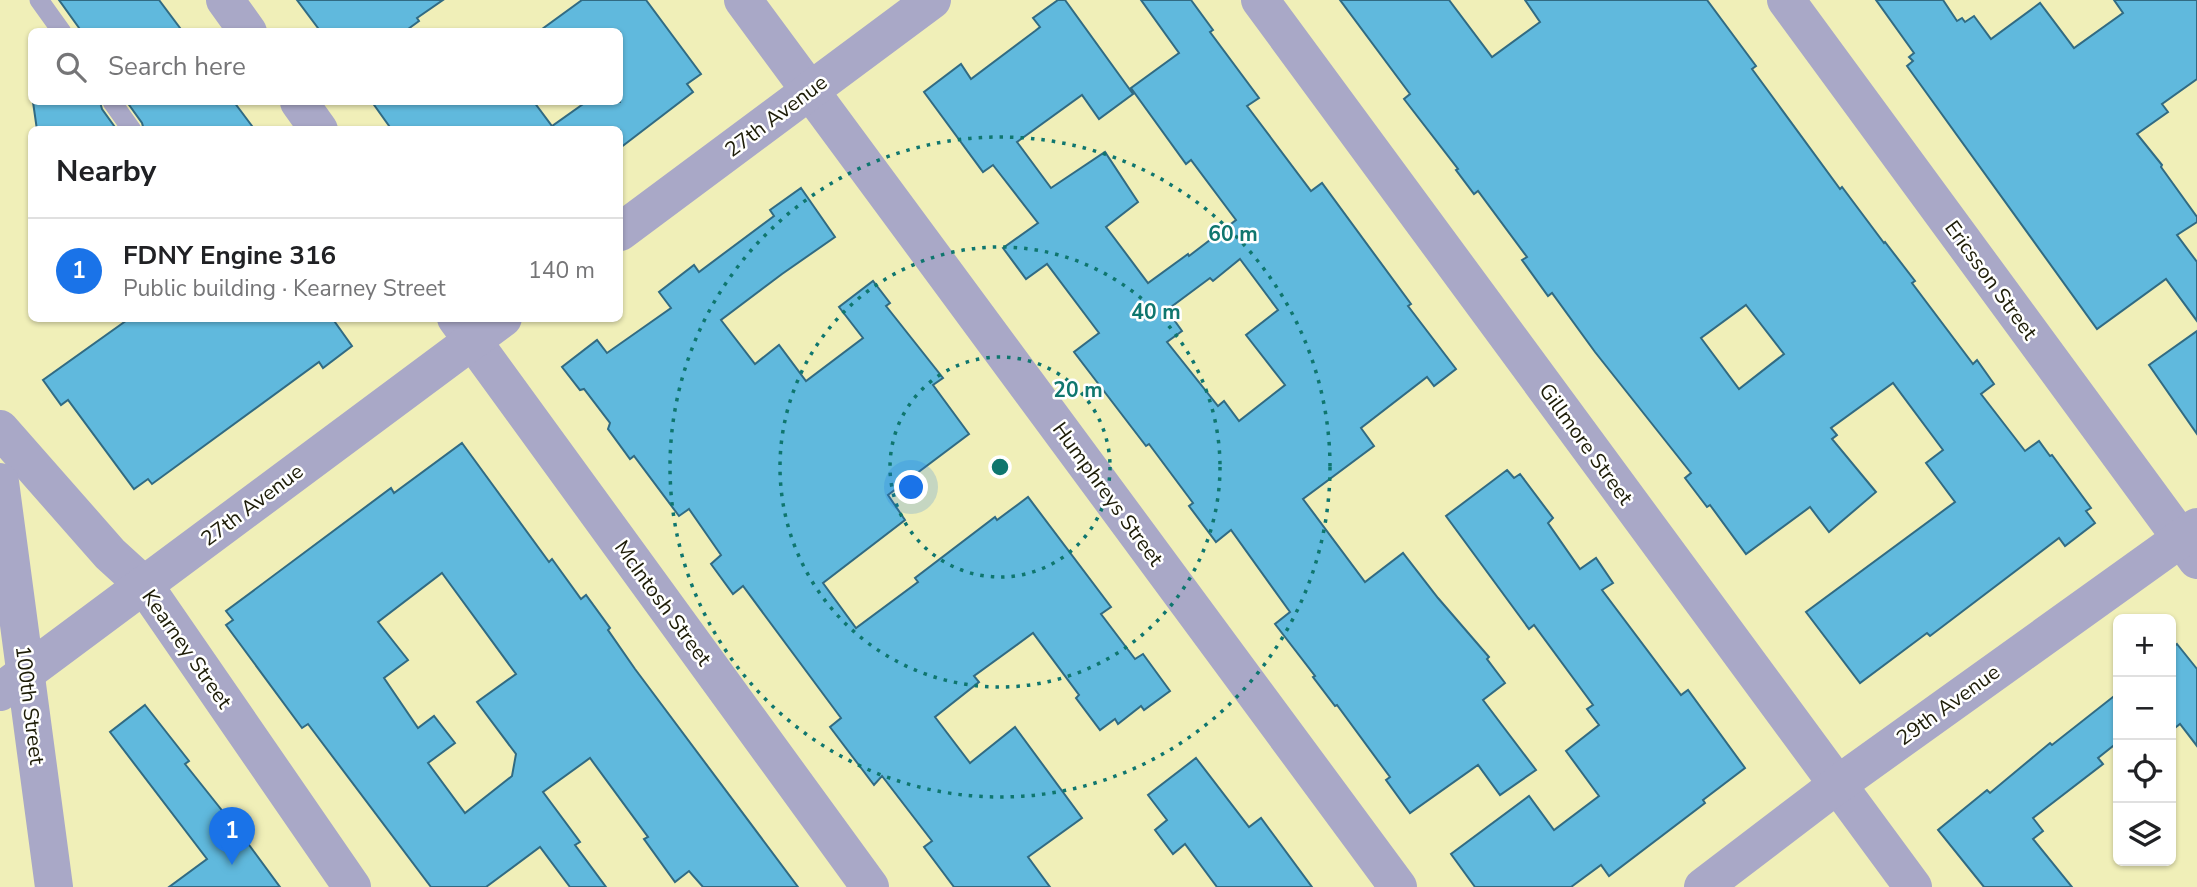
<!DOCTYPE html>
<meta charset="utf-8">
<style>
:root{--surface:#fff;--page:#f2f2f2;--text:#202124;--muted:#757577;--line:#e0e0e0;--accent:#1a73e8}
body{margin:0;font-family:"Nunito Sans",sans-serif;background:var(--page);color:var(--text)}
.controls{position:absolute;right:21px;bottom:21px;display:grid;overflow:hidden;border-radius:10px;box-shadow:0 2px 5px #0004}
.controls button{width:63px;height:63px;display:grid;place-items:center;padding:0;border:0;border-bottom:2px solid var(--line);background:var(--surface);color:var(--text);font:35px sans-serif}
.you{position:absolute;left:912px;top:488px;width:24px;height:24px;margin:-18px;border:5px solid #fff;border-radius:50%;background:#1a73e8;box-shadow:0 0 0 10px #1a73e833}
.badge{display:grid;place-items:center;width:46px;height:46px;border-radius:50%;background:var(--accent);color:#fff;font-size:23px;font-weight:700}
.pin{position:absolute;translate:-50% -58px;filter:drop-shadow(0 2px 4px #0008)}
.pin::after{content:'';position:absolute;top:37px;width:24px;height:21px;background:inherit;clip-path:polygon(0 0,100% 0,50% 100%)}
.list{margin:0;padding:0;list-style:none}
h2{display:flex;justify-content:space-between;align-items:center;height:91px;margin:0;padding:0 28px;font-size:30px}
h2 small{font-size:23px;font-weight:400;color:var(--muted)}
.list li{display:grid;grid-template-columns:46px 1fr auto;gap:21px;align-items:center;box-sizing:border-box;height:105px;padding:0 28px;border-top:2px solid var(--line)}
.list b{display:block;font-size:26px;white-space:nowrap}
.list p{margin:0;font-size:23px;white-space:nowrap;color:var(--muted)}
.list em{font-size:23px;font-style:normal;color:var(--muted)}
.icon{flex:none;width:38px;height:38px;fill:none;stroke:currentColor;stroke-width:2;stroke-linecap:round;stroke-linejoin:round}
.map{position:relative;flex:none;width:2197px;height:887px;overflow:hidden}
.search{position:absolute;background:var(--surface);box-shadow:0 2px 5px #0004;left:28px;top:28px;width:595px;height:77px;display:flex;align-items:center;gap:18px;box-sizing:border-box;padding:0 24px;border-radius:10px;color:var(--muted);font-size:26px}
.panel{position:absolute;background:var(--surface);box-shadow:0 2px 5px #0004;left:28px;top:126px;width:595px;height:196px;border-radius:10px}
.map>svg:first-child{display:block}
.building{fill:#60b9dd;stroke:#316b83;stroke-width:2;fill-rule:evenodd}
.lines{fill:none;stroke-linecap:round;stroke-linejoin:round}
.service{stroke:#a9a8c7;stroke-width:19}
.minor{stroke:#a9a8c7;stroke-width:38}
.ring{fill:none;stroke:#0f766e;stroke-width:3.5;stroke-dasharray:3.5 7}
.labels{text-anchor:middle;stroke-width:5;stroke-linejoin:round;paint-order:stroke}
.street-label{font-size:21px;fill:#1d1c07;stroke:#fff}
.centre{fill:#0f766e;stroke:#fff;stroke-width:3.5}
.ring-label{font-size:21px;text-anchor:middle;font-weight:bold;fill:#0f766e;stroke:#fff;stroke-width:5;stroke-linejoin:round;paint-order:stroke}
</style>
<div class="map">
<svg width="2197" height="887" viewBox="0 0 2197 887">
<rect width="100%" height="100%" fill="#f0efb8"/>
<g class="building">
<path d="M59,0H159L183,32H82Z"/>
<path d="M297,0H443L417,18L419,21L404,32H321Z"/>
<path d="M582,0H646L701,74L687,84L693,92L620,148V130H392L372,102H534L552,126L586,102H620V32H538Z"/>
<path d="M1058,0H1065L1133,94L1099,119L1082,95L1017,142L1051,188L1105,152L1138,202L1106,227L1148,283L1188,254L1189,256L1236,220L1191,160L1186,164L1131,88L1179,53L1141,0H1191L1213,30L1210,32L1259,98L1247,106L1311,191L1322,183L1411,304L1408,306L1456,369L1434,386L1427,377L1361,428L1374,446L1303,499L1365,582L1403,553L1438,598L1489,657L1487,659L1505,683L1483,700L1536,770L1500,795L1478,765L1410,813L1386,780L1390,777L1337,705L1335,706L1313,677L1315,676L1275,624L1290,612L1231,530L1216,542L1189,506L1193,503L1149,444L1146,446L1074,352L1099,333L1047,264L1026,279L1003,248L1038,223L993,165L983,172L924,92L961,64L971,79L1035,31L1040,27L1033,18ZM1240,259L1278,310L1246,335L1285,385L1239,421L1224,401L1218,406L1167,342L1182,331L1167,310L1210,278L1213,281Z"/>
<path d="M1340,0H1449L1492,57L1540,22L1525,0H1707L1756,66L1752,69L1840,189L1842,187L1884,243L1885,242L1915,281L1912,283L1973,364L1977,360L1994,384L1981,394L2025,451L2039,441L2050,456L2052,455L2091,508L2086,511L2095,523L2065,546L2059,538L1930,636L1927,633L1860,683L1806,612L1955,502L1926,463L1943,450L1893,383L1831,428L1837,435L1832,439L1876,492L1829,532L1810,507L1746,554L1710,505L1707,507L1685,478L1691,473L1595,352L1552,293L1548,296L1522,260L1527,257L1478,191L1474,194L1456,170L1458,169L1404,99L1410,94ZM1746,305L1784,354L1739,389L1701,338Z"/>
<path d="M1876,0H1943L1957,21L1962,18L1965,22L1974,16L1991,39L2040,3L2074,48L2123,13L2114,0H2197V79L2162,104L2168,112L2137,134L2162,165L2161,167L2197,217V222L2177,235L2197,262V321L2166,279L2097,329L1907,66L1913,61L1909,57L1914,53Z"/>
<path d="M33,102H100L102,109L117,130H37Z"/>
<path d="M127,102H234L255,130H144L142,123Z"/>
<path d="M801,188L835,237L782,274L721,320L755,364L779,345L806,381L863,338L839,307L873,281L890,303L886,306L943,378L933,385L969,434L888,495L905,520L823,583L856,628L918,582L915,578L995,517L997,520L1028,497L1111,607L1101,614L1135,659L1143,654L1170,691L1144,710L1141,706L1118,724L1115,719L1100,730L1076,698L1079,695L1033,633L974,676L979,682L935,717L970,763L1015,727L1082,818L1028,857L1050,887H954L924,847L932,841L882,776L874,785L830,727L841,718L743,586L733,594L711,564L721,555L689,509L679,516L634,456L630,459L608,429L610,423L584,389L580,390L562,367L597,340L607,353L671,308L659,292L694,265L699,272L774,216L770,210Z"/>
<path d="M130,318H332L352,346L323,368L319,362L152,484L148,479L134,489L68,400L61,405L43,380Z"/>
<path d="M2197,331V434L2149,365Z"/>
<path d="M462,443L549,562L552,559L581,599L586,595L610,628L608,630L635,669L798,887H703L689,871L675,882L644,839L648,837L590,758L543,792L580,842L575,845L606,887H570L540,847L486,887H431L308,724L302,728L226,625L233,620L226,611L391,488L394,493ZM442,573L516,674L477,702L516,754L512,776L465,813L428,763L455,743L434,716L418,728L384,678L408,660L378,622Z"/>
<path d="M1507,470L1514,478L1520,474L1553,518L1548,523L1580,569L1596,558L1613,583L1602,590L1681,695L1688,690L1745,768L1703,800L1705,803L1609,876L1601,865L1571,887H1475L1451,854L1529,796L1554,830L1599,796L1566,751L1599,725L1587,709L1593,705L1534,625L1529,629L1446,516Z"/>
<path d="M2177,644L2197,669V746L2180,724L2171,731V649Z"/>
<path d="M2118,693V742L2098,758L2103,764L2033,818L2043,831L2033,839L2072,887H1984L1938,830L1987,790L1990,793L2050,743L2052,745Z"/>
<path d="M145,705L189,761L185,764L244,838L280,887H169L207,859L110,732Z"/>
<path d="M1196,758L1249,827L1261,818L1312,887H1217L1185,844L1173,854L1155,830L1167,820L1148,795Z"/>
</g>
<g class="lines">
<g class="service">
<path d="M39,0L62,32"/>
<path d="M112,102L132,130"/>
</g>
<g class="minor">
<path d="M225,0L248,32"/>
<path d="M743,0L1398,887"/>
<path d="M1260,0L1913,887"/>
<path d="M1786,0L2197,560"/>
<path d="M299,102L319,130"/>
<path d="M620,232L932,0"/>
<path d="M456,318L870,887"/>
<path d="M0,429L110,554L144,585L352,887"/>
<path d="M0,482L54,887"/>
<path d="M0,692L503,318"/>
<path d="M1703,887L1837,785L2197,527"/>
</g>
</g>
<g class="ring">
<circle cx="1000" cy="467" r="110"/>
<circle cx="1000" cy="467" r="220"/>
<circle cx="1000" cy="467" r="330"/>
</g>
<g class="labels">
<g class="street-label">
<text transform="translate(776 116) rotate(-37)" y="7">27th Avenue</text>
<text transform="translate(1991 280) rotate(54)" y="7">Ericsson Street</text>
<text transform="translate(1586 444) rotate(54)" y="7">Gillmore Street</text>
<text transform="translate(1108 494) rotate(54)" y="7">Humphreys Street</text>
<text transform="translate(252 505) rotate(-37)" y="7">27th Avenue</text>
<text transform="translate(663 603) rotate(54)" y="7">McIntosh Street</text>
<text transform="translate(187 649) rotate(55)" y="7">Kearney Street</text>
<text transform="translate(30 705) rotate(83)" y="7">100th Street</text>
<text transform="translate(1948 705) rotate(-36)" y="7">29th Avenue</text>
</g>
</g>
<circle cx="1000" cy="467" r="10" class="centre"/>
<g class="ring-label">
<text x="1233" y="241">60 m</text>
<text x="1156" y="319">40 m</text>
<text x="1078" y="397">20 m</text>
</g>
</svg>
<div class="controls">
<button>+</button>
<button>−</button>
<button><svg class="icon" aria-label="locate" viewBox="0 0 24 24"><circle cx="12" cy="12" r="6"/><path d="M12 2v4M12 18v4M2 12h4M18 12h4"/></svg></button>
<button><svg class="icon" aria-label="layers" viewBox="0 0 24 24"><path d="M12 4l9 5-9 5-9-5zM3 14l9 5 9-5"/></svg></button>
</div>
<div class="you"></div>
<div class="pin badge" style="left:232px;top:865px">1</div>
<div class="search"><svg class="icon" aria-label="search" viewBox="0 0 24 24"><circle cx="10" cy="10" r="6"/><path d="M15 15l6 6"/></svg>Search here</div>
<section class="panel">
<h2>Nearby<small></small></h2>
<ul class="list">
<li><span class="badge">1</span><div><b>FDNY Engine 316</b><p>Public building · Kearney Street</p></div><em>140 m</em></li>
</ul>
</section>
</div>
